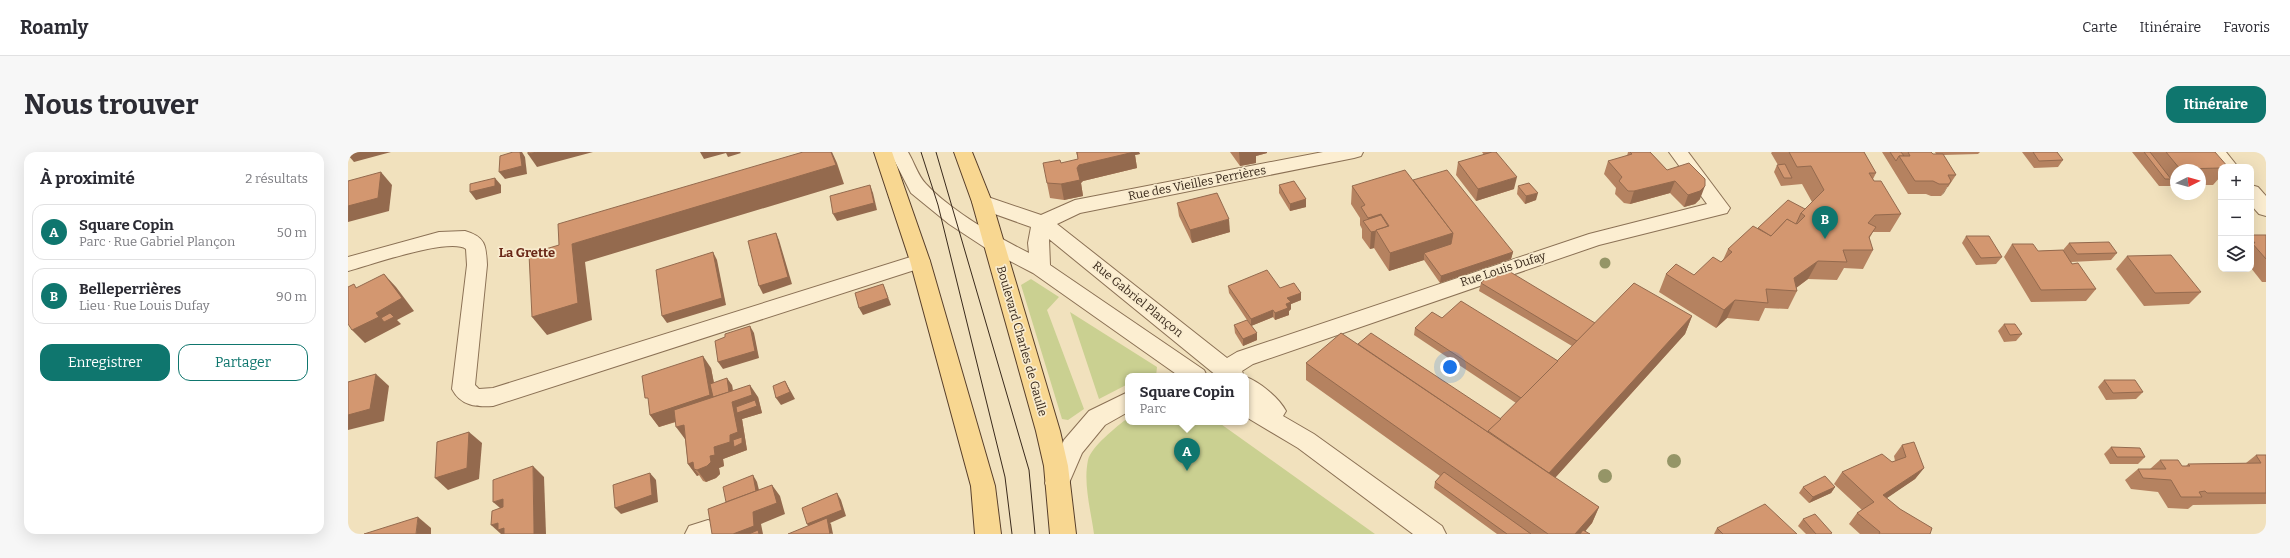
<!DOCTYPE html>
<html lang="fr">
<meta charset="utf-8">
<style>
:root{--surface:#fff;--page:#f7f7f7;--text:#2b2b33;--muted:#7c7c81;--line:#e1e1e2;--accent:#0f766e}
body{margin:0;font-family:Bitter,serif;background:var(--page);color:var(--text)}
.controls{position:absolute;right:12px;top:12px;display:grid;overflow:hidden;border-radius:8px;box-shadow:0 4px 16px #0002}
.controls button{width:36px;height:36px;display:grid;place-items:center;padding:0;border:0;border-bottom:1px solid var(--line);background:var(--surface);color:var(--text);font:20px sans-serif}
.compass{position:absolute;left:1822px;top:12px;width:36px;height:36px;border-radius:50%;background:var(--surface);box-shadow:0 4px 16px #0002;rotate:85deg}
.you{position:absolute;left:1102px;top:215px;width:14px;height:14px;margin:-10px;border:3px solid #fff;border-radius:50%;background:#1a73e8;box-shadow:0 0 0 6px #1a73e833}
.badge{display:grid;place-items:center;width:26px;height:26px;border-radius:50%;background:var(--accent);color:#fff;font-size:13px;font-weight:700}
.pin{position:absolute;translate:-50% -33px;filter:drop-shadow(0 1px 2px #0008)}
.pin::after{content:'';position:absolute;top:21px;width:14px;height:12px;background:inherit;clip-path:polygon(0 0,100% 0,50% 100%)}
.popup{position:absolute;left:777px;top:221px;width:124px;height:52px;box-sizing:border-box;display:grid;place-content:center;border-radius:8px;background:var(--surface);filter:drop-shadow(0 1px 3px #0005);font-size:13px;white-space:nowrap;color:var(--muted)}
.popup b{font-size:15px;color:var(--text)}
.popup::after{content:'';position:absolute;left:50%;top:100%;margin-left:-8px;border:8px solid transparent;border-top-color:var(--surface)}
.list{margin:0;padding:0;list-style:none}
h2{display:flex;justify-content:space-between;align-items:center;height:52px;margin:0;padding:0 16px;font-size:17px}
h2 small{font-size:13px;font-weight:400;color:var(--muted)}
.list li{display:grid;grid-template-columns:26px 1fr auto;gap:12px;align-items:center;box-sizing:border-box;height:56px;margin:0 8px 8px;padding:0 8px;border:1px solid var(--line);border-radius:12px}
.list b{display:block;font-size:15px;white-space:nowrap}
.list p{margin:0;font-size:13px;white-space:nowrap;color:var(--muted)}
.list em{font-size:13px;font-style:normal;color:var(--muted)}
.actions{display:flex;gap:8px;padding:12px 16px}
.actions a{flex:1;padding:9px 0;border:1px solid var(--accent);border-radius:12px;text-align:center;font-size:14px;color:var(--accent)}
.actions .main{background:var(--accent);color:#fff}
.icon{flex:none;width:22px;height:22px;fill:none;stroke:currentColor;stroke-width:2;stroke-linecap:round;stroke-linejoin:round}
.map{position:relative;flex:none;width:1918px;height:382px;overflow:hidden;border-radius:12px}
header{display:flex;align-items:center;gap:24px;box-sizing:border-box;height:56px;padding:0 20px;background:var(--surface);border-bottom:1px solid var(--line)}
header strong{font-size:19px}
nav{display:flex;gap:22px;margin-inline-start:auto;font-size:14px}
.intro{display:flex;align-items:center;justify-content:space-between;box-sizing:border-box;height:96px;padding:0 24px}
h1{margin:0;font-size:28px}
.button{padding:10px 18px;border-radius:12px;background:var(--accent);color:#fff;font-size:14px;font-weight:700}
main{display:flex;gap:24px;padding:0 24px}
aside{flex:1;background:var(--surface);border-radius:12px;box-shadow:0 4px 16px #0002}
.map>svg:first-child{display:block}
.green{fill:#cad091}
.lines{fill:none;stroke-linecap:round;stroke-linejoin:round}
.minor-casing{stroke:#8b7155;stroke-width:2}
.major-casing{stroke:#583f2a;stroke-width:2}
.minor{fill:#fceed1;fill-rule:evenodd}
.major{fill:#f8d791;fill-rule:evenodd}
.tram{stroke:#39291b;stroke-width:1}
.tree{fill:#959567}
.wall{fill:#b58260}
.shaded-wall{fill:#946a4e}
.building{fill:#d39770;stroke:#946a4e}
.labels{text-anchor:middle;stroke-width:3.5;stroke-linejoin:round;paint-order:stroke}
.street-label{font-size:12px;fill:#39291b;stroke:#f8ebce}
.neighbourhood-label{font-size:13px;font-weight:bold;fill:#692717;stroke:#f8ebce}
</style>
<header>
<strong>Roamly</strong>
<nav><a>Carte</a><a>Itinéraire</a><a>Favoris</a></nav>
</header>
<div class="intro"><h1>Nous trouver</h1><a class="button">Itinéraire</a></div>
<main>
<aside>
<h2>À proximité<small>2 résultats</small></h2>
<ul class="list">
<li><span class="badge">A</span><div><b>Square Copin</b><p>Parc · Rue Gabriel Plançon</p></div><em>50 m</em></li>
<li><span class="badge">B</span><div><b>Belleperrières</b><p>Lieu · Rue Louis Dufay</p></div><em>90 m</em></li>
</ul>
<div class="actions"><a class="main">Enregistrer</a><a>Partager</a></div>
</aside>
<div class="map">
<svg width="1918" height="382" viewBox="0 0 1918 382">
<rect width="100%" height="100%" fill="#f1e1bd"/>
<g class="green">
<path d="M683,127L711,145L699,158L736,257L720,268L714,267L673,133Z"/>
<path d="M722,160L809,215L808,224H780V232L751,247Z"/>
<path d="M780,266V270H870L1027,382H746C743,359 735,332 740,308C743,295 769,274 780,266Z"/>
</g>
<g class="lines">
<defs>
<g id="minor">
<path d="M542,0H560C566,10 570,24 578,32C603,59 649,85 681,101L680,91L683,75L627,55L624,50L627,45L634,43L693,63L727,48L975,0H1015L1013,4L1006,6L732,61L709,72L879,206L889,200L1241,82L1359,52L1321,0H1340L1382,56L1379,61L1251,93L905,212L894,219L896,224H869L701,87L702,113L856,218L859,224H831L685,121L639,97L601,72L563,41Z"/>
<path d="M1858,0H1878L1890,15H1873V18Z"/>
<path d="M1903,33L1910,35L1918,44V64L1911,62L1903,53Z"/>
<path d="M117,79C138,85 138,94 139,113L127,233L131,237L145,236L572,102L579,104L582,109L579,114L145,254C128,255 113,254 104,237L119,113L118,97C102,85 22,113 0,119V105L91,80Z"/>
<path d="M898,225C912,230 931,246 938,259L935,264L966,282L1094,374L1098,382H1065L950,296L898,265Z"/>
<path d="M780,240V260L757,273L734,301L718,338L709,341L700,338L697,331L716,288L741,259Z"/>
<path d="M360,368L369,371L373,382H337L341,374Z"/>
</g>
<g id="major">
<path d="M526,0H544L582,109L647,334L653,382H627L623,334L562,109Z"/>
<path d="M606,0H624L644,50L712,279L720,314L728,382H702L696,314L688,279L624,50Z"/>
</g>
</defs>
<use href="#minor" class="minor-casing"/>
<use href="#major" class="major-casing"/>
<use href="#minor" class="minor"/>
<use href="#major" class="major"/>
<g class="tram">
<path d="M573,0L590,53L657,325L664,382"/>
<path d="M588,0L681,318L687,382"/>
</g>
</g>
<g class="tree">
<circle cx="1257" cy="111" r="5.5"/>
<circle cx="1326" cy="309" r="7"/>
<circle cx="1257" cy="324" r="7"/>
</g>
<g class="wall">
<path d="M728,0H791L792,2L787,3L789,16L735,29L733,31L735,44L716,48L702,46L699,31L730,7Z"/>
<path d="M882,0H919V1L908,4V11L892,14Z"/>
<path d="M1134,0H1148L1166,37L1128,49L1108,23L1110,10L1136,3Z"/>
<path d="M1280,0H1302L1319,18L1352,47L1347,52L1336,55L1322,41L1282,52L1276,51L1267,42L1268,36L1256,22L1260,9L1279,4Z"/>
<path d="M1424,0H1516L1528,21L1525,27L1526,29L1553,62L1542,80H1525L1521,87L1525,98L1515,117L1496,116L1489,128L1460,127L1448,136L1449,139L1440,157L1417,156L1411,169L1379,166L1368,176L1311,140L1318,122L1346,123L1373,110L1375,108L1380,97L1410,76L1457,57L1464,50L1454,32L1433,34L1426,20L1429,13H1430L1423,1Z"/>
<path d="M1534,0H1583L1585,2H1588L1587,0H1632L1630,2L1595,3L1608,23L1600,35H1599L1593,44H1583L1578,42H1560Z"/>
<path d="M1674,0H1709L1715,8L1710,15L1686,16Z"/>
<path d="M1784,0H1867L1873,15V24L1865,33H1852V18H1828V34H1811Z"/>
<path d="M1065,28L1165,100L1163,107L1092,131L1076,108L1041,119L1026,96L1022,97L1014,86V77L1012,73V66L1003,52L1004,34Z"/>
<path d="M931,33L958,47V55L942,59L931,41Z"/>
<path d="M1170,34L1188,48L1177,52L1169,42Z"/>
<path d="M829,51L882,80L844,91L831,64Z"/>
<path d="M1903,83H1918V130H1914L1903,116Z"/>
<path d="M1618,84L1654,105L1648,112L1628,113L1614,91Z"/>
<path d="M1721,91L1769,101L1763,108L1723,110L1748,137L1738,149L1683,150L1656,105L1664,92L1690,99L1715,98Z"/>
<path d="M1779,104L1853,140L1841,152L1796,154L1768,117Z"/>
<path d="M1133,131L1247,171L1344,164L1337,182L1207,326L1251,355L1244,371L1237,379L1242,382H1149L1086,336L1087,330L1092,324L958,228V211L1010,192L1153,267L1168,251L1066,183L1067,176L1094,166L1210,209L1224,194L1131,139Z"/>
<path d="M880,134L932,136L953,141V148L943,152V157L941,159V163L927,168L925,165L903,174L881,141Z"/>
<path d="M1656,172L1674,182L1668,189L1656,190L1650,179Z"/>
<path d="M886,173L909,188L895,194L887,181Z"/>
<path d="M363,216L366,231L384,233L385,239L410,245L414,261L394,267L398,292L399,298L375,307L376,314L371,316L372,322L368,326L358,330L355,329L351,323L349,324L340,312L337,287L328,270L311,275L302,263Z"/>
<path d="M1756,228L1795,240L1788,247L1758,248L1750,235Z"/>
<path d="M1554,293L1576,316L1567,327L1538,346L1582,382H1512L1501,372L1509,361L1514,358L1486,332L1494,320L1547,309L1546,304Z"/>
<path d="M1763,295L1797,305L1790,312H1762L1756,302Z"/>
<path d="M1908,303H1918V352L1845,353L1840,357L1820,356L1810,340L1783,337L1777,328L1790,317H1802L1812,308L1834,314H1838L1840,312L1898,311Z"/>
<path d="M1455,335H1487L1483,341L1461,351L1451,341Z"/>
<path d="M1455,367L1483,382H1458L1450,374Z"/>
<path d="M1369,376L1449,382H1366Z"/>
</g>
<g class="shaded-wall">
<path d="M0,0H43L6,10L0,3Z"/>
<path d="M172,0H174L177,5L179,22L157,27L151,20Z"/>
<path d="M189,0H245L189,15L180,2Z"/>
<path d="M352,0H392L393,1L380,5L378,1L356,7Z"/>
<path d="M484,0L489,11L496,32L237,110L244,168L199,183L184,165L224,92Z"/>
<path d="M784,0H791L792,2L787,3L789,16L735,29L733,31L735,44L716,48L713,32L731,13Z"/>
<path d="M891,0H919V1L908,4V11L892,14Z"/>
<path d="M33,20L44,33L41,59L0,70V54Z"/>
<path d="M1169,25L1166,37L1128,49L1130,37Z"/>
<path d="M147,26L153,33V41L128,48L122,40Z"/>
<path d="M1327,29L1322,41L1282,52L1286,39Z"/>
<path d="M1603,29L1596,41L1593,44Z"/>
<path d="M522,33L525,41L529,58L489,69L485,62Z"/>
<path d="M1357,34L1352,47L1347,52L1336,55L1340,43Z"/>
<path d="M1190,41L1188,48L1177,52L1178,44Z"/>
<path d="M958,47V55L942,59V52Z"/>
<path d="M1033,62L1032,77L1028,78L1026,96L1022,97L1023,80L1019,75L1020,66Z"/>
<path d="M881,67L882,80L844,91L842,78Z"/>
<path d="M428,81L431,88L444,132L415,142L411,134Z"/>
<path d="M1105,81L1102,100L1076,101V108L1041,119L1042,101Z"/>
<path d="M365,100L369,108L378,153L319,171L314,164Z"/>
<path d="M1165,100L1163,107L1092,131L1093,124Z"/>
<path d="M1470,109L1460,127L1444,139L1446,126Z"/>
<path d="M36,122L48,135L66,159L49,168L53,172L17,191L4,178L28,161Z"/>
<path d="M535,132L543,153L515,163L511,156Z"/>
<path d="M953,141V148L943,152V157L941,159V163L927,168V161L938,152L939,146Z"/>
<path d="M1387,148L1379,166L1368,176L1376,158Z"/>
<path d="M925,158V165L903,174V167Z"/>
<path d="M1344,164L1337,182L1196,338L1201,321Z"/>
<path d="M402,174L406,181L411,206L375,217L370,210Z"/>
<path d="M909,181V188L895,194V187Z"/>
<path d="M355,204L363,216L369,247L379,226L384,233L386,249L402,233L410,245L414,261L394,267L398,292L399,298L375,307L376,314L371,316L372,322L368,326L358,330L349,318L346,317L351,323L349,324L340,312L362,304L366,295L382,283L384,251L311,275L302,263Z"/>
<path d="M28,222L41,234L36,269L0,278V263Z"/>
<path d="M437,229L447,247L433,253L428,246Z"/>
<path d="M336,273L337,287L328,275Z"/>
<path d="M121,280L134,291L131,327L100,338L87,326Z"/>
<path d="M185,314L196,325L198,382H186Z"/>
<path d="M1576,316L1567,327L1526,355L1535,343Z"/>
<path d="M302,321L308,328L310,350L273,362L267,356Z"/>
<path d="M405,323L409,330L413,346L384,359Z"/>
<path d="M424,333L432,344L437,362L413,372L415,382H385L405,360Z"/>
<path d="M1487,335L1483,341L1461,351L1465,345Z"/>
<path d="M489,341L493,348L498,364L482,371L483,372L485,382L464,379L459,372Z"/>
<path d="M155,347L158,361L145,350Z"/>
<path d="M1251,355L1244,371L1235,382H1227Z"/>
<path d="M70,365L83,376V382H68Z"/>
<path d="M150,371L163,382H153L143,373Z"/>
</g>
<g class="building">
<path d="M165,0H172L174,14L151,20L152,4Z"/>
<path d="M180,0H189L180,2Z"/>
<path d="M455,0H483L488,13L224,92L230,151L184,165L181,102L211,93L210,72Z"/>
<path d="M729,0H786L731,13L729,16L732,28L713,32L699,31L695,11L712,8L713,11L730,7Z"/>
<path d="M1144,0H1148L1169,25L1130,37L1110,10Z"/>
<path d="M1282,0H1302L1319,18L1341,11L1357,27V34L1352,39L1340,43L1327,29L1286,39H1280L1271,29L1274,25L1260,9L1284,2Z"/>
<path d="M1441,0H1516L1528,21H1521L1526,29H1533L1553,62L1527,63L1520,71L1528,75L1521,85L1525,98H1495L1499,110L1470,109L1446,126L1449,139L1418,137L1420,151L1387,148L1376,158L1318,122L1328,112L1346,123L1365,105L1373,110L1384,100L1380,97L1405,74L1423,84L1439,67L1449,72L1457,64L1453,61L1476,38L1463,14L1449,15Z"/>
<path d="M1542,0H1553L1556,4H1551L1548,9Z"/>
<path d="M1560,0H1583L1585,2H1595L1608,23H1600L1603,29L1601,32H1591L1585,29H1567L1551,4H1562Z"/>
<path d="M1685,0H1709L1715,8L1691,9Z"/>
<path d="M1796,0H1802L1823,27H1817Z"/>
<path d="M1818,0H1867L1880,15H1873V16L1832,17Z"/>
<path d="M1437,12L1444,26H1436L1429,13Z"/>
<path d="M1057,18L1105,81L1042,101L1028,78L1041,74L1033,62L1020,66L1013,55L1017,53L1004,34Z"/>
<path d="M1099,18L1165,100L1093,124L1076,101L1103,92L1105,81L1065,28Z"/>
<path d="M33,20L30,46L0,54V29Z"/>
<path d="M147,26V34L122,40V32Z"/>
<path d="M946,29L958,47L942,52L931,33Z"/>
<path d="M1181,31L1190,41L1178,44L1170,34Z"/>
<path d="M522,33L526,51L485,62L482,44Z"/>
<path d="M869,41L881,67L842,78L829,51Z"/>
<path d="M1440,48L1457,57L1453,61L1448,72L1439,67L1423,84L1410,76Z"/>
<path d="M1033,63L1040,74L1028,78V79L1023,80L1015,69Z"/>
<path d="M428,81L440,125L411,134L400,89Z"/>
<path d="M1903,83H1918V107L1904,91H1907L1903,86Z"/>
<path d="M1618,84H1641L1654,105L1633,106Z"/>
<path d="M1761,90L1769,101L1729,102L1721,91Z"/>
<path d="M1664,92H1685L1690,99L1715,98L1724,112L1730,111L1748,137L1693,138Z"/>
<path d="M365,100L374,146L314,164L308,118Z"/>
<path d="M1823,103L1853,140L1807,141L1779,104Z"/>
<path d="M1154,115L1247,171L1229,189L1133,131L1148,117Z"/>
<path d="M919,118L932,136L946,131L953,141L939,146L943,150L938,152L940,156L927,161L925,158L903,167L880,134Z"/>
<path d="M36,122L54,146L28,161L31,165L4,178L0,172V135L6,132L8,136Z"/>
<path d="M1286,131L1344,164L1201,321L1140,279Z"/>
<path d="M535,132L540,146L511,156L507,141Z"/>
<path d="M1113,149L1210,209L1173,246L1067,176L1084,160L1094,166Z"/>
<path d="M42,161L46,165L36,170L33,166Z"/>
<path d="M899,168L909,181L895,187L886,173Z"/>
<path d="M1656,172H1667L1674,182L1662,183Z"/>
<path d="M402,174L407,199L370,210L367,189L377,185V182Z"/>
<path d="M993,181L1251,355L1227,382H1200L958,211Z"/>
<path d="M1023,181L1153,267L1140,279V280L1010,192Z"/>
<path d="M355,204L362,243L302,263L300,246H297L294,224Z"/>
<path d="M28,222L22,257L0,263V230Z"/>
<path d="M379,226L381,240L365,245L362,232Z"/>
<path d="M1756,228H1787L1795,240L1765,241Z"/>
<path d="M437,229L442,240L428,246L425,234Z"/>
<path d="M402,233L404,243L384,250L390,280L382,283V290L366,295L367,303L362,304L363,310L359,314L349,318L346,317L345,310L340,312L336,273L328,275L326,258Z"/>
<path d="M407,248L409,254L389,261L388,255Z"/>
<path d="M121,280L119,316L87,326L89,290Z"/>
<path d="M394,285V291L386,295L385,288Z"/>
<path d="M1566,290L1576,316L1535,343L1552,357L1584,376L1582,382H1531L1532,380L1509,361L1526,350L1494,320L1534,302L1544,310L1558,305L1554,293Z"/>
<path d="M1763,295L1792,296L1797,305H1769Z"/>
<path d="M1908,303H1918V341H1859L1857,339L1851,340L1854,345H1833L1823,328L1795,326L1790,317H1818L1812,308H1830L1834,314H1842L1840,312L1913,311Z"/>
<path d="M185,314L186,382H156V376L150,378V371L143,373L144,359L155,355V347L145,350V328Z"/>
<path d="M1096,320L1183,382H1159L1087,330Z"/>
<path d="M302,321L304,343L267,356L265,333Z"/>
<path d="M405,323L408,339L378,350L375,335Z"/>
<path d="M1477,324L1487,335L1465,345L1455,335Z"/>
<path d="M424,333L429,351L405,360L406,374L385,382H364L360,357Z"/>
<path d="M489,341L494,358L459,372L454,356Z"/>
<path d="M1417,352L1449,382H1375L1369,376Z"/>
<path d="M1467,362L1484,381L1482,382H1468L1455,367Z"/>
<path d="M70,365L68,382H16Z"/>
<path d="M479,366L482,382H440Z"/>
<path d="M410,378L411,382H401Z"/>
<path d="M1235,378L1242,382H1232Z"/>
</g>
<g class="labels">
<g class="street-label">
<text transform="translate(849 31) rotate(-11)" y="4">Rue des Vieilles Perrières</text>
<text transform="translate(1155 117) rotate(-18)" y="4">Rue Louis Dufay</text>
<text transform="translate(790 147) rotate(39)" y="4">Rue Gabriel Plançon</text>
<text transform="translate(674 189) rotate(74)" y="4">Boulevard Charles de Gaulle</text>
</g>
<g class="neighbourhood-label">
<text x="179" y="105">La Grette</text>
</g>
</g>
</svg>
<div class="controls">
<button>+</button>
<button>−</button>
<button><svg class="icon" aria-label="layers" viewBox="0 0 24 24"><path d="M12 4l9 5-9 5-9-5zM3 14l9 5 9-5"/></svg></button>
</div>
<svg class="compass" viewBox="-18 -18 36 36"><path d="M0-13l5 13h-10z" fill="#e53935"/><path d="M0 13l5-13h-10z" fill="#7c7c81"/></svg>
<div class="you"></div>
<div class="pin badge" style="left:839px;top:319px">A</div>
<div class="popup"><b>Square Copin</b>Parc</div>
<div class="pin badge" style="left:1477px;top:87px">B</div>
</div>
</main>
